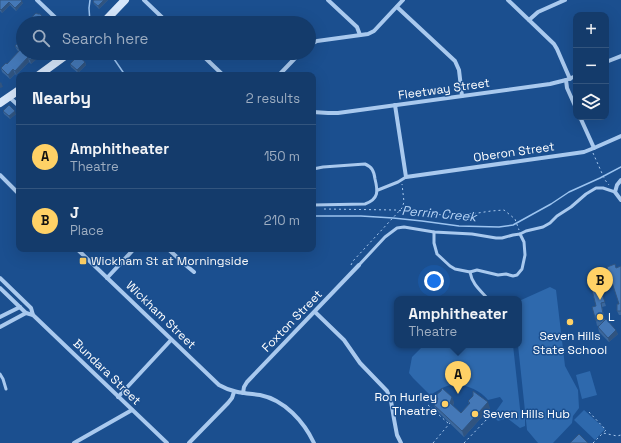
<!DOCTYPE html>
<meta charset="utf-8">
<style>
:root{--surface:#143b6b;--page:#214673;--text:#f1f3f6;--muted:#9dadc1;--line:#33557e;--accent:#ffd166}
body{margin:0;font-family:"Space Grotesk",sans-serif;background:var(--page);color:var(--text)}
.controls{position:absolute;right:12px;top:12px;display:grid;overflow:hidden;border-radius:8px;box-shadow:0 4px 16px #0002}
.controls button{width:36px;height:36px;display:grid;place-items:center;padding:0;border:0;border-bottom:1px solid var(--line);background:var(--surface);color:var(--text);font:20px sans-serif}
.you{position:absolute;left:434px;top:281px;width:14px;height:14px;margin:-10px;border:3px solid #fff;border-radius:50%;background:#1a73e8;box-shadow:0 0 0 6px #1a73e833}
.badge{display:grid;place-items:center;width:26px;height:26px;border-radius:50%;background:var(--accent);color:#111;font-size:13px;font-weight:700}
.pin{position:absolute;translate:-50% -33px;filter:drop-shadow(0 1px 2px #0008)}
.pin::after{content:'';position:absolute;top:21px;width:14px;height:12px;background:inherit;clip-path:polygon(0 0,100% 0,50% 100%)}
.popup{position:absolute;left:394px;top:296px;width:128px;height:52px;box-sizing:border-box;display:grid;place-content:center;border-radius:8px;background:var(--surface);filter:drop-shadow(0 1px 3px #0005);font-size:13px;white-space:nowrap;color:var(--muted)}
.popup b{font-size:15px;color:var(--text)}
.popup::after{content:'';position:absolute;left:50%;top:100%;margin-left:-8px;border:8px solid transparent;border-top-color:var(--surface)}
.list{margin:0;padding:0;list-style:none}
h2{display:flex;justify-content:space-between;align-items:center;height:52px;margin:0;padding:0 16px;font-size:17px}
h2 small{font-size:13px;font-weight:400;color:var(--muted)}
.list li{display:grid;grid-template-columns:26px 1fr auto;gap:12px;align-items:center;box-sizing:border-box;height:64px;padding:0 16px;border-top:1px solid var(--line)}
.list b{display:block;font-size:15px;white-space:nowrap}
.list p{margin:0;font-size:13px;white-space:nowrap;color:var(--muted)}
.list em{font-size:13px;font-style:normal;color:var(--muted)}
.icon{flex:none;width:22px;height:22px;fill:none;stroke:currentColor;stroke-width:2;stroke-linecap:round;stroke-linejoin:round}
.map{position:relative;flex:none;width:621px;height:443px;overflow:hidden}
.search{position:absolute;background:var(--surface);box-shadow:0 4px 16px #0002;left:16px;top:16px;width:300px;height:44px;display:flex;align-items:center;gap:10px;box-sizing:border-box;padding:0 14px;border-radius:22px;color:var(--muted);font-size:15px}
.panel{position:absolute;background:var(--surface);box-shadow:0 4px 16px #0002;left:16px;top:72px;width:300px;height:180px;border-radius:8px}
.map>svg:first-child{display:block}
.green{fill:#2e69ad}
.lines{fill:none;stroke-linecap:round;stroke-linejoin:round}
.stream{stroke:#9cc4f0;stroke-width:1.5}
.path{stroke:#a9c9ee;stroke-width:1;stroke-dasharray:2 3;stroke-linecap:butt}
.service{stroke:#a9c9ee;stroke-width:3}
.minor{stroke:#a9c9ee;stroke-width:4}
.secondary{stroke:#d6e6fa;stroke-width:8}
.wall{fill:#3a679d}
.shaded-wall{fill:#305480}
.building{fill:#4478b7;stroke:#305480}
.poi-dot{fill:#ffd166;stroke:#1b4f8f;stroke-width:1.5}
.labels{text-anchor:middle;stroke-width:3;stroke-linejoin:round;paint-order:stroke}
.street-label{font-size:12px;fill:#fff;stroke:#1b4f8f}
.poi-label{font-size:12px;fill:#fff;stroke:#1b4f8f;text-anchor:start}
.water-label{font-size:13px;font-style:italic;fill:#b5d3f5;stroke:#1b4f8f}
</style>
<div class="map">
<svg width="621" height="443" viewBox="0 0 621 443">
<rect width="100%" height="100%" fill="#1b4f8f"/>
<g class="green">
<path d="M550,287L556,290L565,366L578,390L579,408L573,416L572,423L553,443H538L527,430L518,345H519V301Z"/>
<path d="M424,345H513L520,409L525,418V426L520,428L507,418L498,421L494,417L496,411L503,401L500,397L488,400C479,389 461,382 447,386C441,388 436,392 430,395L413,378L409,373L412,357Z"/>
<path d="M590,371L597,395L582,399L576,375Z"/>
<path d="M584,410L605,429L595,440L574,420Z"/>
</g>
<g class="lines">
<g class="stream">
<path d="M90,23L89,8L90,0"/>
<path d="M110,53L125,75"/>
<path d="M313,216H361L393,218L422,221L459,226L499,227L513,225L551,204L569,192L600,178L621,167"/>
</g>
<g class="path">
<path d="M593,153L605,180L609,185"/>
<path d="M324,209L396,210L425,214L448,215L478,213L491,211L504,210L515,219L519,230"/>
<path d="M351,265L353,261L402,208L404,202L402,184"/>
<path d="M428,405L449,424"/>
<path d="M589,412L606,430L603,433"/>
<path d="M433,443L450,423"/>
<path d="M464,443L490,416"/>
<path d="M593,443L603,433L617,436L621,435"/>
</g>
<g class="service">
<path d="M313,169L323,167L365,164C372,167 374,171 375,179C378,191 379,199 365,204L313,205"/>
<path d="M378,190L398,182L406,177"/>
<path d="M434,232V243L437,254L450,266L455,269L470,272L477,270L498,275L506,274L513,276L517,275L522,269L525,255L524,242L520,234"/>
<path d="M359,265L385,237L397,228L404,227L434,232L472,234L496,238H502L513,235L520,234L526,231L543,227L550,223L557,216L571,207L586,194L596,188H603L615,192"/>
<path d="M470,272C472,284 480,290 488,299"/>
<path d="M0,374L3,379L6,389"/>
</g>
<g class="minor">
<path d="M37,0L61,23"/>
<path d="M144,0L168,23"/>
<path d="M328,0L357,27L360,35"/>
<path d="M508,0L554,44L557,49L570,79"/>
<path d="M397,7L455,61L459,70L462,96"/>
<path d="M529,20L538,12L565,0"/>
<path d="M309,45L317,41L368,34L374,31L403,0"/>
<path d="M200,53L223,75"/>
<path d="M606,62L621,56"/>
<path d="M279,75L300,53"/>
<path d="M566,80L567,88L576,108"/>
<path d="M9,97L19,106"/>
<path d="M395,105L406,177L584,152L594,148L621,136"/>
<path d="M313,112L328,113H338L550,84L566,80L576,76"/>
<path d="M580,117L594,148"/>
<path d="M0,175L19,194"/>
<path d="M621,180L617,185L615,192L621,200"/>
<path d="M77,249L219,385C233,393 245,393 260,395C285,400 304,422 314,443"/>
<path d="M168,249L188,267L194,272"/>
<path d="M0,278L31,308L33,315L167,443"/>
<path d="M107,278L134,249"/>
<path d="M0,288L26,313L33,315"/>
<path d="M315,312L344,340L360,363L387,391L391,401L394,419L397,435L401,443"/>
<path d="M0,317L20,307"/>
<path d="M0,327L26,313"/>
<path d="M243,393L244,387L247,382L359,265"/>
<path d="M118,397L171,340"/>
<path d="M74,443L132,410"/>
<path d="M189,443L228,403L232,398L234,392"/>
</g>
<g class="secondary">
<path d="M103,23L125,0"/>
<path d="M39,75L69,53"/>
<path d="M0,103L19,90"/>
</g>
</g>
<g class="wall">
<path d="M0,0L23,3L16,11L10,5L2,13L0,11Z"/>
<path d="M108,0L99,9L94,4L93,2Z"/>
<path d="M23,30V53H47L42,57L40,56L31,64L29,62L16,75L15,74L10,79L2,72L1,68L7,64L19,52L17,50L15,46L23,38L21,37L20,33Z"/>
<path d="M85,62L86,65L78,73L71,67L70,64Z"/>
<path d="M3,111L16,114L10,119L4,114Z"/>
<path d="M621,266V315H619L617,311L619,304L616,268Z"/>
<path d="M600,288L606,306L602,307L605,320L618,334L609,342L599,332L598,327L601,325L597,326L596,321V306Z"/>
<path d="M436,395L454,402L453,406L461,413L469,404L468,401L490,408L464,437L436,410L434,405L438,400Z"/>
</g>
<g class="shaded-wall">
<path d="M104,0H108L99,9L98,6Z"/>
<path d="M22,1L23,3L16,11L15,8Z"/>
<path d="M9,2L10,5L2,13L1,10Z"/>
<path d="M37,53H39L40,56L31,64L30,60Z"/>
<path d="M40,53H47L42,57Z"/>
<path d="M28,57L29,62L16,75L15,71Z"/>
<path d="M85,62L86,65L78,73L77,70Z"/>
<path d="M13,69L15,74L10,79L8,75Z"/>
<path d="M1,82L3,87L0,88V83Z"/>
<path d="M15,111L16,114L10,119L9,116Z"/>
<path d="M616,330L618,334L609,342L608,338Z"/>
<path d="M452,397L454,402L452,409L450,403Z"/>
<path d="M488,402L490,408L464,437L462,431Z"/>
</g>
<g class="building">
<path d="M0,0H21L22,1L15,8L9,2L1,10L0,9Z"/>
<path d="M94,0H104L98,6L93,2Z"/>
<path d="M36,13L38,14H40L48,22V23H30L32,21L30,19Z"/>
<path d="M23,30V36L20,33Z"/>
<path d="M23,38V53H37L30,60L28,57L15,71L13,69L8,75L1,68L6,63L7,64L20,50L15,46Z"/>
<path d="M78,56L85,62L77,70L70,64Z"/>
<path d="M9,105L15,111L9,116L3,111Z"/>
<path d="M615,264L616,268L621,266V311H617V304H619L607,267Z"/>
<path d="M600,288L605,302L601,303L604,319L596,321L592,307L596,306L592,290Z"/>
<path d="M606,319L616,330L608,338L598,327Z"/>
<path d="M442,388L452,397L450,403L461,413L470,403L468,401L473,396V391L488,402L462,431L434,405L438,399L436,395L441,391Z"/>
<path d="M579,434L588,443H570Z"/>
</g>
<g class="poi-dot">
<rect x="79" y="257" width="8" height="8" rx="2"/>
<circle cx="600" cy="317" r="4"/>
<circle cx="570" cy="322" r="4"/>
<circle cx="445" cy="404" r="4"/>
<circle cx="475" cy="414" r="4"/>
</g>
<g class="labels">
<g class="street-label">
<text transform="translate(444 89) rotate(-8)" y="4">Fleetway Street</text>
<text transform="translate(514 152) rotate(-8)" y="4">Oberon Street</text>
<text transform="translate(161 315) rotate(44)" y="4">Wickham Street</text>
<text transform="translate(292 321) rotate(-46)" y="4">Foxton Street</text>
<text transform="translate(107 372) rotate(44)" y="4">Bundara Street</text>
</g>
<g class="poi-label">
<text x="91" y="265">Wickham St at Morningside</text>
<text x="608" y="321">L</text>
<text x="570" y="340" text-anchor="middle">Seven Hills<tspan x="570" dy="14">State School</tspan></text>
<text x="437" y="401" text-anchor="end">Ron Hurley<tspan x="437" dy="14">Theatre</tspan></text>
<text x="483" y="418">Seven Hills Hub</text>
</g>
<g class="water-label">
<text transform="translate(439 213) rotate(5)" y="5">Perrin Creek</text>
</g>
</g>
</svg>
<div class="controls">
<button>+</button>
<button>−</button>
<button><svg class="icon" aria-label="layers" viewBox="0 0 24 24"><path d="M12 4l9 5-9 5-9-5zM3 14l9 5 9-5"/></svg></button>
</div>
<div class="you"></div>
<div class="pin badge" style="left:458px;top:394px">A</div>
<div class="popup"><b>Amphitheater</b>Theatre</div>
<div class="pin badge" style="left:600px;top:300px">B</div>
<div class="search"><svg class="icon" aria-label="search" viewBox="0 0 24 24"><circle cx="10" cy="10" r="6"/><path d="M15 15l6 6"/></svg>Search here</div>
<section class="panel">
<h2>Nearby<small>2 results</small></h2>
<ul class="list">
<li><span class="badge">A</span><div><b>Amphitheater</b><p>Theatre</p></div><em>150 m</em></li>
<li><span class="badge">B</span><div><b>J</b><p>Place</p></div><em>210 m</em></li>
</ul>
</section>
</div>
